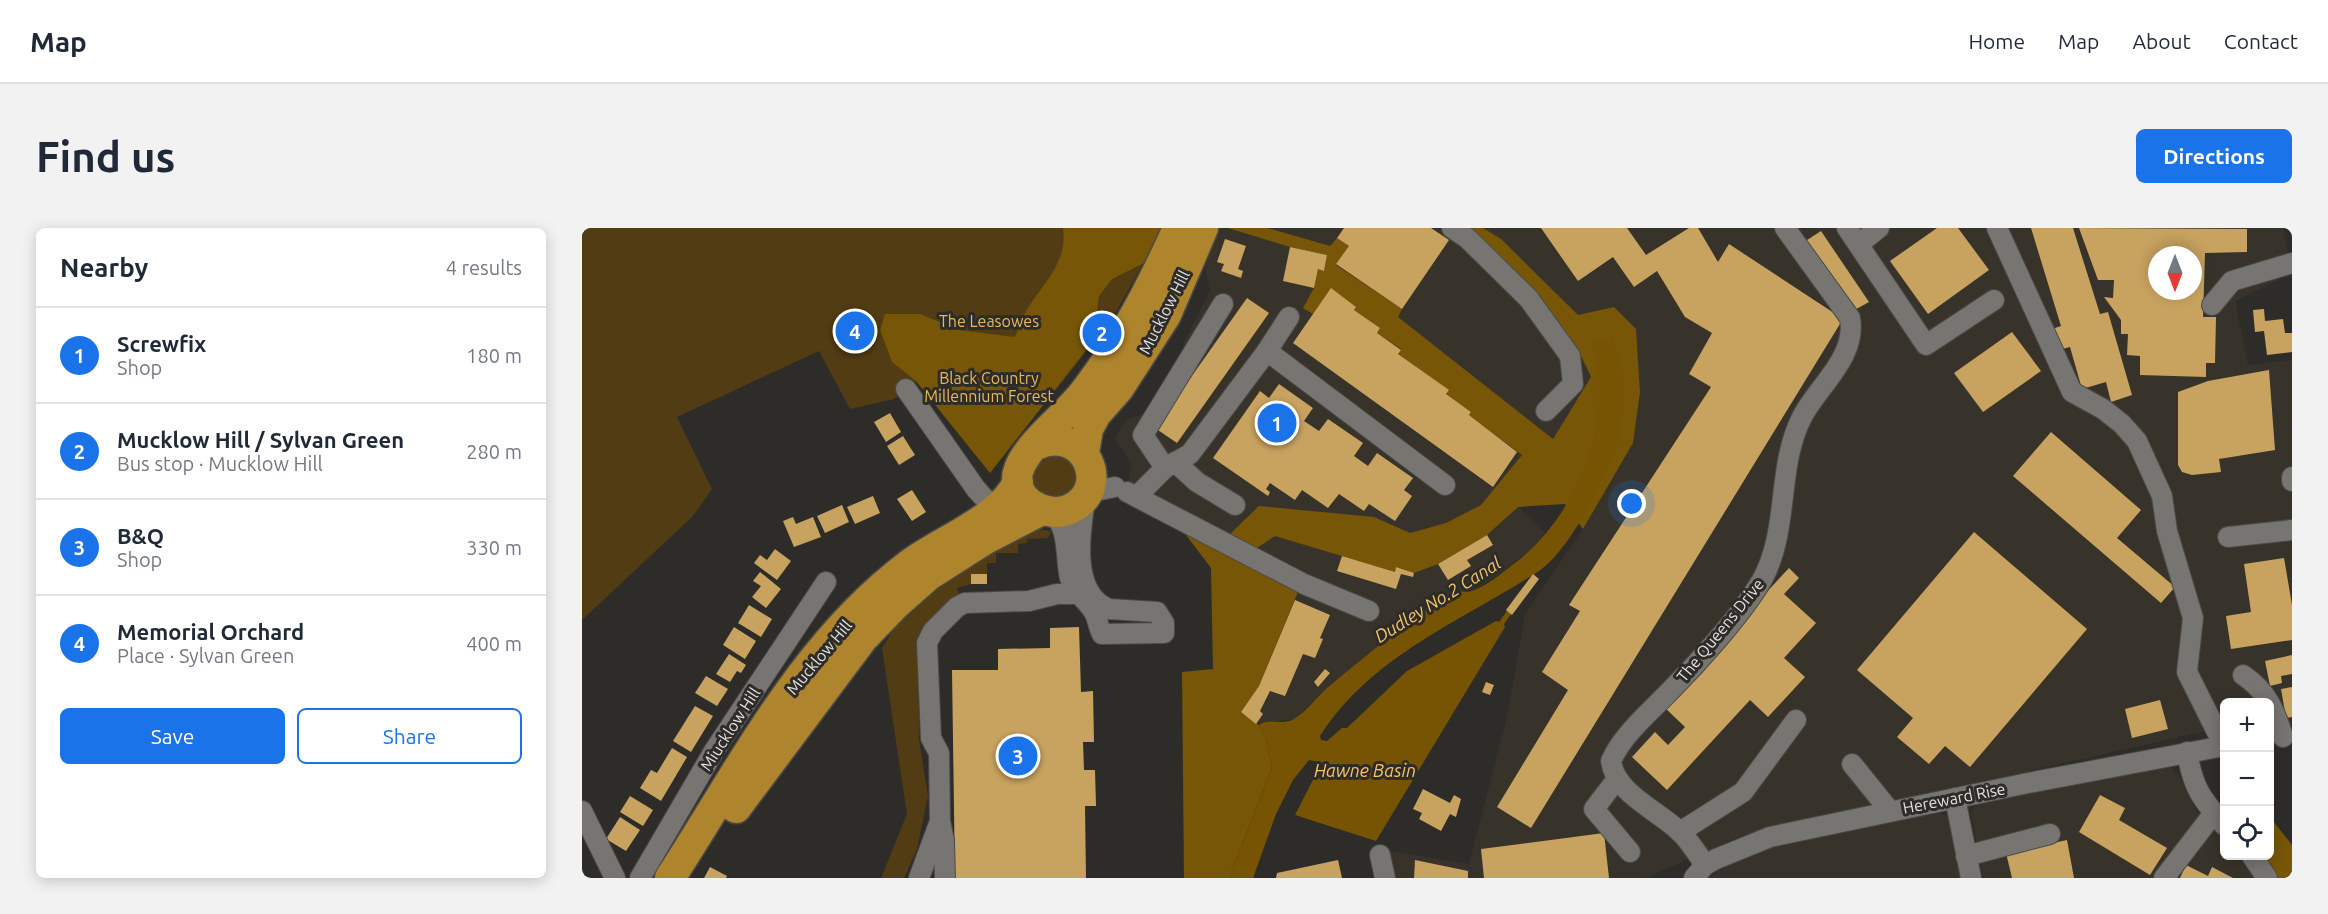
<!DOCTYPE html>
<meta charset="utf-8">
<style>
:root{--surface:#fff;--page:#f2f2f3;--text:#1f2937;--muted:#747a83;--line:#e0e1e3;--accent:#1a73e8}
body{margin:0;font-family:Ubuntu,sans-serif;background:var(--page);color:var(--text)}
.controls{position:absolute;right:18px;bottom:18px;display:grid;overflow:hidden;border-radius:9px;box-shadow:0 3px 15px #0003}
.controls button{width:54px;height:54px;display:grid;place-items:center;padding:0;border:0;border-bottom:2px solid var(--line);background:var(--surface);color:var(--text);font:30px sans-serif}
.compass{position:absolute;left:1566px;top:18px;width:54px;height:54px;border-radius:50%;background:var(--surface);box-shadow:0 3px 15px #0003;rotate:180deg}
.you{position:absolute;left:1050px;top:276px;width:21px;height:21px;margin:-15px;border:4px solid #fff;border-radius:50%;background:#1a73e8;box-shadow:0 0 0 9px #1a73e833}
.badge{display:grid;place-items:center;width:39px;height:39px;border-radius:50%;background:var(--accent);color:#fff;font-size:20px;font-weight:700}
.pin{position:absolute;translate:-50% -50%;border:3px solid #fff;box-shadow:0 2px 6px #0006}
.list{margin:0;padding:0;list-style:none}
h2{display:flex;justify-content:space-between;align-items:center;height:78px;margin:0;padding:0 24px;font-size:26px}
h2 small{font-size:20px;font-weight:400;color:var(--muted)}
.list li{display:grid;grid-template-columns:39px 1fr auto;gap:18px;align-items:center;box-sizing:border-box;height:96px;padding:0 24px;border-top:2px solid var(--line)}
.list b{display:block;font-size:22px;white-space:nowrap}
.list p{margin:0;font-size:20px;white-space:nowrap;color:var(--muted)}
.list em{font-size:20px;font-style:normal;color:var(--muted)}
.actions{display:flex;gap:12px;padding:18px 24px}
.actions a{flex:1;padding:14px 0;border:2px solid var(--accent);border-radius:9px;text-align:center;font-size:21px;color:var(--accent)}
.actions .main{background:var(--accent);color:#fff}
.icon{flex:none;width:33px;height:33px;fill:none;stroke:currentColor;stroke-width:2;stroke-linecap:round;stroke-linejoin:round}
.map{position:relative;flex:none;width:1710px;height:650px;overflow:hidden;border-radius:9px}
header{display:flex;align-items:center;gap:36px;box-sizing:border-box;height:84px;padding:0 30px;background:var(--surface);border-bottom:2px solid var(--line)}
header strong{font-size:28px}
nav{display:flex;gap:33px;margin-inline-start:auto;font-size:21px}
.intro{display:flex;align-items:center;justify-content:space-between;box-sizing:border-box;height:144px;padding:0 36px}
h1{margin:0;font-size:42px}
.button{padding:15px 27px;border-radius:9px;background:var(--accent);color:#fff;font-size:21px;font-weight:700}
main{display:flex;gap:36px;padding:0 36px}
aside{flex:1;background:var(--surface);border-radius:9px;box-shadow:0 3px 15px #0003}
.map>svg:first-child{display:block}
.built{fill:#38332a;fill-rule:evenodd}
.green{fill:#513c14}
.forest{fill:#775607}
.water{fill:#765404}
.building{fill:#c8a360;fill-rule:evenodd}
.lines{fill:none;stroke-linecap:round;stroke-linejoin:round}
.minor-casing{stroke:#4c4a48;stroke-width:22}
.highway-casing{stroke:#4c4a48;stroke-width:33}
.minor{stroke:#777571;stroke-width:20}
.highway{stroke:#ae842d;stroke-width:30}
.labels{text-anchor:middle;stroke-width:6;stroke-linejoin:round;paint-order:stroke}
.street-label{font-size:16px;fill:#e3e2e0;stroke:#2e2c29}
.park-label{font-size:16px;fill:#eab85a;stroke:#2e2c29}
.water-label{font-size:18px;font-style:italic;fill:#f6c466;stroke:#2e2c29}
</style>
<header>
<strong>Map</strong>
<nav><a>Home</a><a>Map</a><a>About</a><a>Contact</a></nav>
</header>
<div class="intro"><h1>Find us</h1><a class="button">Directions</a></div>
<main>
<aside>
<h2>Nearby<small>4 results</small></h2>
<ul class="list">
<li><span class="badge">1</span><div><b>Screwfix</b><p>Shop</p></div><em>180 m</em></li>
<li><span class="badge">2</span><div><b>Mucklow Hill / Sylvan Green</b><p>Bus stop · Mucklow Hill</p></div><em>280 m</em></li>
<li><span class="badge">3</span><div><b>B&amp;Q</b><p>Shop</p></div><em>330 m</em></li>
<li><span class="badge">4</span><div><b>Memorial Orchard</b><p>Place · Sylvan Green</p></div><em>400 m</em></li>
</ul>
<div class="actions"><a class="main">Save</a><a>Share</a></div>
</aside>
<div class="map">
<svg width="1710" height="650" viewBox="0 0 1710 650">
<rect width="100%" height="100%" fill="#2e2c29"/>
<g class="built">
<path d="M633,0H1701L1710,45L1653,73L1666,137L1710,132V496L1688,497V475H1642V499L1159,608L1063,650H811L808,623L887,636L925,490L943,386L1001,301L1051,215L1009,149L932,274L963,305L950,321L913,349L890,363L873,364L809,408L743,462L713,491L674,496L659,484L716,364L615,320L604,307L542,270L550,237L533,210L545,191L562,186L603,135L602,114L628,63L621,29ZM1575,27H1611V63H1575Z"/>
<path d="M1589,539L1599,551L1615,584L1642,613V628H1656L1673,650H1401L1389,585L1395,575Z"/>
<path d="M1351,583L1366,588L1378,650H1126L1163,627L1227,609Z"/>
</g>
<g class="green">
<path d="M0,0H581L530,91L408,245L334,153L312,171L268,181L237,123L95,189L130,261L111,288L0,392Z"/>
<path d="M472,222L495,235L494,267L456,274L445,240Z"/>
<path d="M456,301L469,303L466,310L445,311V315L436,316V325H414V335H405V346L389,356L375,360L378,369L336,414L337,511L346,568L335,621L322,650H299L325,586L300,420L322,385L371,345Z"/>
</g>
<g class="forest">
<path d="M481,0H581L564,34L530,51L517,68L511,113L408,245L334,153L310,134L298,102L303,86H338L377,102L433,109C437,100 440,90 444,83C461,55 486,35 481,0Z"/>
<path d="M646,0H685L748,18L755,10L767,18L754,37L820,81L816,89L971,211L1009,149C984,88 928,43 879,0H901L919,11L996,87L1032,79L1054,101L1058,164L1051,215L1001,301L983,276L936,279L905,307L856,336L832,345L814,339L813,344L693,308L672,322L646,308L677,278L792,289L828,305L864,295L899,277L940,227L887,187L889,184L864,166L866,162L816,126L819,121L795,105L798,100L772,82L774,79L749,61L731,86L721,80L732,60L736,41L742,43L745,27L708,19Z"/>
<path d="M604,307L624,312L716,364L677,458L659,484L677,497L685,512L690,540L647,650H602L600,444L631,441L629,340Z"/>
<path d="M1688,589L1710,617V650H1691L1677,628H1688Z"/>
</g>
<path class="water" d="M1030,108C1036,124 1042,140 1042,157C1042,177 1040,201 1034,220C1024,252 985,325 957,343C880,393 790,427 738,508L739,512L745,513L760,500H765L825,443L914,393L917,394L940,362L944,365L922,396L923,399L794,613L713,587L737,540V534L727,532L711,552L694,586L671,650H647L690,540L685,512L677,497C687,489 701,498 712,491C725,483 734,470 745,460C767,442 789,423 812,406C828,395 857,371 872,364C878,362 885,365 890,363C904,358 918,347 929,338C993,292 1035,193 1010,116Z"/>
<g class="building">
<path d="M762,0H849L867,12L820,81L754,36L767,18L755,10Z"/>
<path d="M959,0H1045L1064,27L1107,0H1116L1136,34L1147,16L1261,91L949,600L915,579L986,462L960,444L998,383L987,377L1129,159L1107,146L1130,105L1103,89L1075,43L1052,59L1031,29L996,53Z"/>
<path d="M1355,0H1376L1407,42L1346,86L1308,33Z"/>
<path d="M1449,0H1491L1518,86L1526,84L1550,167L1529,174L1524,154L1500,161L1488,119L1476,122L1470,101L1479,98Z"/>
<path d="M1497,0L1665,1V24L1623,25L1621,89H1634L1633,135H1624V149L1558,147V128L1545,127L1546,106H1539V92L1522,69L1531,70L1532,52H1516ZM1575,27H1611V63H1575Z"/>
<path d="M1239,3L1287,74L1269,84L1222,14Z"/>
<path d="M643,11L664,18L656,41L661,43L659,50L639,43L642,36L635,34Z"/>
<path d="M708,19L745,27L742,43L736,41L732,60L701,53Z"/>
<path d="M749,60L774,79L772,82L798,100L795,105L819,122L816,126L867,162L864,166L889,184L887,187L935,224L911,259L711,115Z"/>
<path d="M665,70L687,85L595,215L573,200Z"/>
<path d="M1682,81L1683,93L1701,91L1703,105H1710V124L1685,127L1682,103L1673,104L1671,82Z"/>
<path d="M1430,104L1459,143L1401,184L1372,145Z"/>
<path d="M1687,142L1693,222L1637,231L1639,244L1610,247L1600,244L1596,237V164L1626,153Z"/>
<path d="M697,156L731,180L722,193L737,203L746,191L781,215L772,228L786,238L795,225L831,250L822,262L830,268L813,293L787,276L782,283L757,266L746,280L720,262L713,272L688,255L684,261L688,264L686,268L631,230L678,163L687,170Z"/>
<path d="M308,185L319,204L304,214L292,194Z"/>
<path d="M1469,204L1559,282L1535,310L1593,359L1579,375L1431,248Z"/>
<path d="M321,208L333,227L317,237L305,218Z"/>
<path d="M330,262L344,284L330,293L315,271Z"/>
<path d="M291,268L298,285L273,296L265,279Z"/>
<path d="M260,277L267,294L243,305L235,288Z"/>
<path d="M211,289L214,296L231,289L239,309L212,319L201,293Z"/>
<path d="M1392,304L1505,401L1388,539L1363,518L1347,536L1315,509L1331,490L1275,442Z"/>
<path d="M905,307L911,317L885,332L889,338L866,352L856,336Z"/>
<path d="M193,321L209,333L195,352L172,335L178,327L185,332Z"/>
<path d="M760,328L813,344L814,339L832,345L831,349L819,346L814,361L755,343Z"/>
<path d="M1702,330L1710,377V412L1649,421L1644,388L1669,384L1662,336Z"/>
<path d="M1207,340L1217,350L1202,366L1234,395L1202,430L1223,449L1186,489L1168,472L1085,562L1050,529L1073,504L1086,517L1103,499L1080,477Z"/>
<path d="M178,344L199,361L184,380L170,369L179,358L171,353Z"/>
<rect x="389" y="346" width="16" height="10"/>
<path d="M951,346L957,351L930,387L924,382Z"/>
<path d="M713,372L748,387L738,410L741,411L733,430L721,426L703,468L688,463L678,483L681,486L674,496L659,484L677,458Z"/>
<path d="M167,377L190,391L179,409L156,395Z"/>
<path d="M152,399L174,413L163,431L141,417Z"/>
<path d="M497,399L499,464L511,463L512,514H501L502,542H513L514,578H503L504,650H373L370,442H416V421L468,420V400Z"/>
<path d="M147,426L164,437L159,445L155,443L148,454L134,446Z"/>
<path d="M1710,427V446L1699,448L1700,455L1688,458L1683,433Z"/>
<path d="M743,441L748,445L736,459L732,454Z"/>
<path d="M124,448L146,461L135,478L113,465Z"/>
<path d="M904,454L912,457L908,467L900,464Z"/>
<path d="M1710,459V489L1704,490L1699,461Z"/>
<path d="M1578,472L1586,501L1550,510L1543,481Z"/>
<path d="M113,478L131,488L109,524L91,513Z"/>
<path d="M90,520L105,529L79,573L58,560L69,542L75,545Z"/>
<path d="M841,561L868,575L872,567L879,571L874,589L868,586L859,603L837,591L840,585L831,581Z"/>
<path d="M1518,567L1543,580L1537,592L1585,620L1568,647L1497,604Z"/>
<path d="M48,568L71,582L61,598L38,584Z"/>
<path d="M38,589L58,602L44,623L24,611Z"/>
<path d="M1022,605L1027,650H902L899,621Z"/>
<path d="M1485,612L1492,650H1430L1424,625Z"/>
<path d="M756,632L760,650H694L695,645Z"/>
<path d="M833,632L886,643V650H832Z"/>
<path d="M1604,637L1626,648L1630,639L1651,650H1598Z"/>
<path d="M128,639L145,648L144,650H122Z"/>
</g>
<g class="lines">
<defs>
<g id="minor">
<path d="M870,0L885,10L947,71L988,128L991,156L964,183"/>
<path d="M1265,0L1344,117L1412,72"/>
<path d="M1415,0L1490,164L1521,181L1540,196L1555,213L1580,268L1585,303L1611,390L1605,444L1642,518"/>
<path d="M1277,16L1297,0"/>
<path d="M1630,77L1650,53L1710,35"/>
<path d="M685,123L707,89"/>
<path d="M324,161L394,261L413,282"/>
<path d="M593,234L615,254L653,277"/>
<path d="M583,240L561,207L641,76"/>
<path d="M1710,249V253"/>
<path d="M545,264L722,356L787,383"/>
<path d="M555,268L583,240L608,226L685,123L863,257"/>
<path d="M469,285C488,298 483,330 488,350C493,366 504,371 512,384C516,391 516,399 520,406L582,405V395L575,384L527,381C486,365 499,298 504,265L533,259"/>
<path d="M1646,309L1710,302"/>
<path d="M1661,447C1685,463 1693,483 1701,509"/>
<path d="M1605,524C1611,560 1619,570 1642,597"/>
<path d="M1270,536L1308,583"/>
<path d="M1035,551L1012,581L1048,624"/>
<path d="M1373,570L1389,650"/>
<path d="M0,583L33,650"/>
<path d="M358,593L357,525L349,510L345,415L351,403L375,379L383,375L447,373L475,366H494"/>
<path d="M1098,604L1161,564L1214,492"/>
<path d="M798,627L803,650"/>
<path d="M1384,628L1468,606"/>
<path d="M1670,628L1685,650"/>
<path d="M1123,637C1115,625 1107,612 1097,603C1075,582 1033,565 1029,533C1041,506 1067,485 1087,464C1116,435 1160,386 1180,352C1208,301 1194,240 1220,189C1236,158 1275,129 1268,90L1203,0"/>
<path d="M58,650L132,523L244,354"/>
<path d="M337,650L358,593L362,613L363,650"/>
<path d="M1112,650L1123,637L1134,631L1188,609L1446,555L1642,518"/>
<path d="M1582,650L1632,585"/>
</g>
<g id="highway">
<path d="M454,217C502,195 532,260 488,281C463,292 426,270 437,241C446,215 487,186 504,162C542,112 570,58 596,0"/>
<path d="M502,225L506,201L514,186L537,160L584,87L621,0"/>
<path d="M154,580L281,410L313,377L347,347L402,312L458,283"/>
<path d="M88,650C159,541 221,416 328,336C360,312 419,291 436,254"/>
</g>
</defs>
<use href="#minor" class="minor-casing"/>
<use href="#highway" class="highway-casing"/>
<use href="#minor" class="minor"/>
<use href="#highway" class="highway"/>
</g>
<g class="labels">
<g class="street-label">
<text transform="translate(582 84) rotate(-63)" y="6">Mucklow Hill</text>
<text transform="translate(1138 402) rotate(-51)" y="6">The Queens Drive</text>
<text transform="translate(237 429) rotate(-50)" y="6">Mucklow Hill</text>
<text transform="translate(148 501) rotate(-57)" y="6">Miucklow Hill</text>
<text transform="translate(1372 570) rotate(-11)" y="6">Hereward Rise</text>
</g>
<g class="park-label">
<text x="407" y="99">The Leasowes</text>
<text x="407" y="156">Black Country<tspan x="407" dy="18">Millennium Forest</tspan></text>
</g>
<g class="water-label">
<text transform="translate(856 372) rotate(-32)" y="6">Dudley No.2 Canal</text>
<text x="783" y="549">Hawne Basin</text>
</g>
</g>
</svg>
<div class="controls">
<button>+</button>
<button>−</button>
<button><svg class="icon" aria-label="locate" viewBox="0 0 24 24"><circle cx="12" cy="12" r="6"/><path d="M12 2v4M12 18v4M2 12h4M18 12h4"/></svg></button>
</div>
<svg class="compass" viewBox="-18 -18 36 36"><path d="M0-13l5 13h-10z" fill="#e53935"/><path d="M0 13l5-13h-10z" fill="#747a83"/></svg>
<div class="you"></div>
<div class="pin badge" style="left:695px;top:195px">1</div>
<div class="pin badge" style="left:520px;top:105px">2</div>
<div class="pin badge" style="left:436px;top:528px">3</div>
<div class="pin badge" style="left:273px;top:103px">4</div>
</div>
</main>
